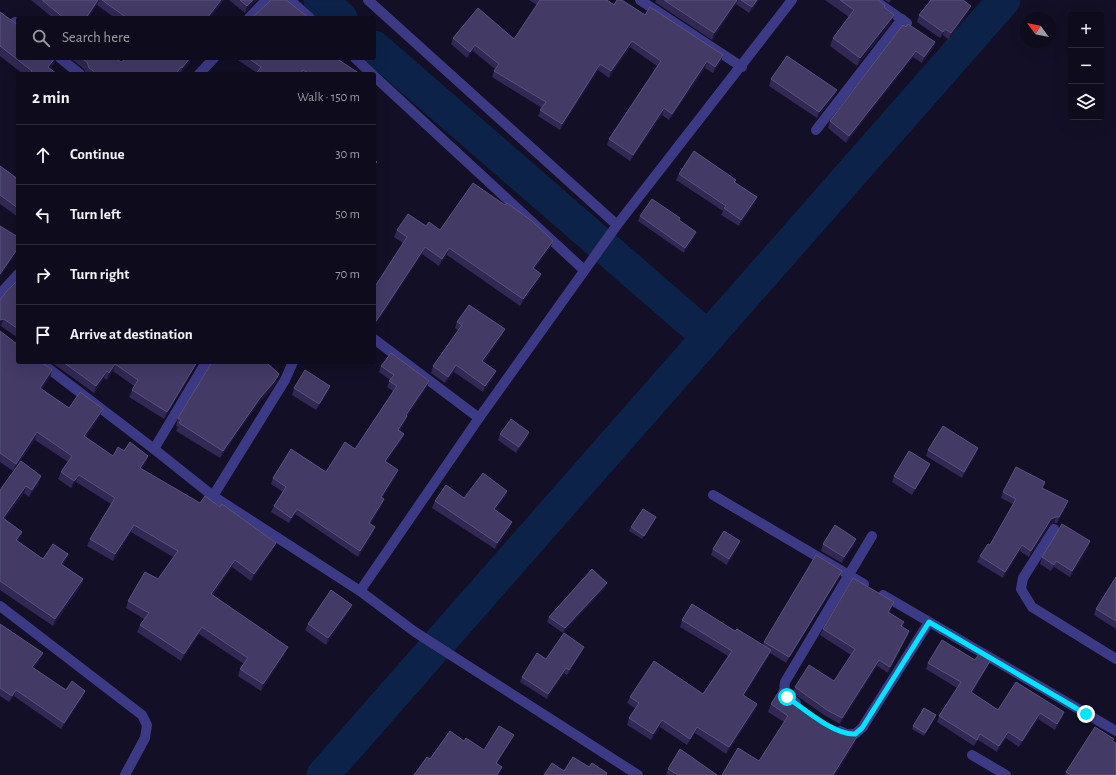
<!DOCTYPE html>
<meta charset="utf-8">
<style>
:root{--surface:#0e0b1c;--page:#1c1929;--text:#f1f3f6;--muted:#9b9ba3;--line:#2e2b3b}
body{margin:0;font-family:"Alegreya Sans",sans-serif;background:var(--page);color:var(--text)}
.controls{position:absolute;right:12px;top:12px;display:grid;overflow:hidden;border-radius:4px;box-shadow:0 4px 16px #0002}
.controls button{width:36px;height:36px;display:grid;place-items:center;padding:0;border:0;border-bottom:1px solid var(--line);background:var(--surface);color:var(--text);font:20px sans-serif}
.compass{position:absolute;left:1020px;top:12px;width:36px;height:36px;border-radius:50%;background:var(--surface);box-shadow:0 4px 16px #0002;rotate:303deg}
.stop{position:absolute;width:12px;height:12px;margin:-9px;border:3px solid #00e5ff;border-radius:50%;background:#fff}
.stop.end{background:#00e5ff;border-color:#fff;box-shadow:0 1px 4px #0008}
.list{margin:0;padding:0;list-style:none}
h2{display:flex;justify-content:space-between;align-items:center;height:52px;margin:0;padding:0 16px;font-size:17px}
h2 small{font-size:13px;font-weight:400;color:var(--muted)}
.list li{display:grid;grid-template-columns:26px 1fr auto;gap:12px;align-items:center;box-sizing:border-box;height:60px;padding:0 16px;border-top:1px solid var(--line)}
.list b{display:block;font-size:15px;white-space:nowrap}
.list em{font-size:13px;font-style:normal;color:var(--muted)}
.icon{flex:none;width:22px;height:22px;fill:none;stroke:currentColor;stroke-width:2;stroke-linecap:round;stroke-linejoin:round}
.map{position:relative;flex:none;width:1116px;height:775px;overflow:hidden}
.search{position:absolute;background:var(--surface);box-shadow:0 4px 16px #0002;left:16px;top:16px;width:360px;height:44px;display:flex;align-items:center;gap:10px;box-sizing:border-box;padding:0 14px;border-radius:4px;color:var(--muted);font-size:15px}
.panel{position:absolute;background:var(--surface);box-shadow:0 4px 16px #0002;left:16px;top:72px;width:360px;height:292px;border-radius:4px}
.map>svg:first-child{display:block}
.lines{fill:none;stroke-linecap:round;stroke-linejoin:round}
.river{stroke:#0c2248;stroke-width:33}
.minor{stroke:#3d3a85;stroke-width:10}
.wall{fill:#312854}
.shaded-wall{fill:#1d163a}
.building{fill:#433a66;stroke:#5a527e}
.route{stroke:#00e5ff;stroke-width:5}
</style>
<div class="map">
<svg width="1116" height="775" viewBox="0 0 1116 775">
<rect width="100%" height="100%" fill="#130f26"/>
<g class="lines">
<g class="river">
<path d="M320,0L341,18"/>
<path d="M374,47L708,337"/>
<path d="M323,775L1004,0"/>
</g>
<g class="minor">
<path d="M290,0L310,18"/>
<path d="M368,0L617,225"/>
<path d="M640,0L742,67"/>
<path d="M874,0L907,23"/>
<path d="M249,18L266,0"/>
<path d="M15,22L18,25"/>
<path d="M60,58L80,74"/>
<path d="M355,58L372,74"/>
<path d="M199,74L214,58"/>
<path d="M374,76L584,270"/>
<path d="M816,130L902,19"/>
<path d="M0,294L18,274"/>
<path d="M374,339L479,418"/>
<path d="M40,362L154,449L213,496L360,591L415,632L638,775"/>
<path d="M154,449L206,362"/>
<path d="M713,495L864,584"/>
<path d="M213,496L285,380L293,362"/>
<path d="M1054,529L1023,578L1021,589L1032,607L1116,659"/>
<path d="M360,591L479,418L617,225L792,0"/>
<path d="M883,595L1116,731"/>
<path d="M0,606L142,715L147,725L145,738L125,775"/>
<path d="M796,703C787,697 783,693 785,682L872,536"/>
<path d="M840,731L846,734H855L862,728L929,622"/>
<path d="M972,755L1006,775"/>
</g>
</g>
<g class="wall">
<path d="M31,0H224L210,18H115L97,5L88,18H53Z"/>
<path d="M229,0H257L245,13Z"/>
<path d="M529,0H607L614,5L645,15L723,55L721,61L713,73L705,68L669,120L662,115L630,161L607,145L609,139L657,66L630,47L609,78L598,70L560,130L538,116L542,108L492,77L495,69L473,51L467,58L451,44L453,38L514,39L537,5Z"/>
<path d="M656,0H759L749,13L736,4L712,40L655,2Z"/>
<path d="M825,0H878L884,8L891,23L857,66L830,46L833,38L849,17Z"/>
<path d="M885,0H891L889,3Z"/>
<path d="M971,6L968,12L949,40L943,35L940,38L917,22L919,15Z"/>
<path d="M0,12L55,62L50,69L57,74H23L0,56Z"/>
<path d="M906,27L935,42L933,48L922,63L913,57L846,143L828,128L830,121Z"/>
<path d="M70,58H115L121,62L123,61L125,58H192L180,74H86L84,69Z"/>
<path d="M235,58H336L360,74H256L257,73Z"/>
<path d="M771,79L834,96L817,118L769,86Z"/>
<path d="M0,166L18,179V217L0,204Z"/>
<path d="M679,174L735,182L757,197L754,204L739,226L721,215L723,211L676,180Z"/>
<path d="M640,216L680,218L679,220L694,237L684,253L638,221Z"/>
<path d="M426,226L440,230L553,241L550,248L534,269L541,274L538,281L520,306L447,255L439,266L422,254L380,318L403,243L394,237L397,230Z"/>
<path d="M18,280V338L1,326H0V300Z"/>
<path d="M457,322L505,329L502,335L484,362L494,377L483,392L454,372L445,383L431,373L433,366L459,331L455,328Z"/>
<path d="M0,331L52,370L50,378L42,389L69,408L100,416L86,437L113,456L124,451L146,463L142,469L200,503L220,507L276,543L273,550L251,581L232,567L213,595L285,654L261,691L238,676L240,669L244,664L199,634L181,661L137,632L140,625L144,619L126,608L128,601L158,579L173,557L131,532L113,561L87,546L90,539L111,504L76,482L71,488L58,479L61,472L68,462L35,440L13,471L0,462Z"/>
<path d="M51,362H198L164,419L129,397L132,390L134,386L113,371L107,380L104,378L94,393Z"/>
<path d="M267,364L279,374L276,382L272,389L257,405L220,458L176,431L178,427L176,426L178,418Z"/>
<path d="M381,366L429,381L427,387L407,416L405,422L400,430L404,434L402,439L386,462L396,476L382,498L384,499L382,505L370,524L373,533L358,557L295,514L289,523L271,512L274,506L283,492L271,484L273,478L326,472L355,449L393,391L387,387L390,380L379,372Z"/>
<path d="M330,386L328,392L316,410L292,395L294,388Z"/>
<path d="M529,432L527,438L516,453L498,440L500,434Z"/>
<path d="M978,448L976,454L962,478L926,456L928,450Z"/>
<path d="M930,464L927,470L912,495L892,482L894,476Z"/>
<path d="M39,483L29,497L24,493L5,519L22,532L20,539L18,541L43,559L68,554L65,562L63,565L83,579L81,586L53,626L0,590V490Z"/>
<path d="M1043,488L1066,507L1057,523H1054L1049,525L1029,557L1020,551L1003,578L977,562L980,556L990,545L1013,504L1001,498L1003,492Z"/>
<path d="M507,491L505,497L495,510L510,528L495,549L432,508L435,501L464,498Z"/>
<path d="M655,521L642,539L629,531L631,527Z"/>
<path d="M1090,541L1088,548L1070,577L1054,567L1051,571L1040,564L1042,557Z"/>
<path d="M823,544L854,545L842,563L821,551Z"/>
<path d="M738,548L727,565L711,555L713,549Z"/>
<path d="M840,577L786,663L770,653L768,657L744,696L757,704L755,711L726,754L695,733L687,745L660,727L651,740L627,725L629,718L636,709L627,703L630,697L703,694L728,656L680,627L682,620L735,631L763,645L764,642Z"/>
<path d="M1116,577V629L1094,615L1096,609Z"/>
<path d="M605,588L563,633L547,622L549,617Z"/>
<path d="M892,607L889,613L902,627L909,631L907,637L888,673L877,666L840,724L824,715L793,693L795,687L834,681L851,655L820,635L823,629Z"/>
<path d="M349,611L326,645L305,630L308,624Z"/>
<path d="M0,624L43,653L40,659L34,668L66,690L83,697L61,729L14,696L9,702L0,696Z"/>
<path d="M582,652L567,675L564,673L547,699L520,682L522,677L546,659Z"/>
<path d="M975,660L990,661L987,667L972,693L998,710L1064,712L1062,718L1055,730L1038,719L1019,747L1006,738L997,752L978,740L974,746L937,722L939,716L957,688L926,669L928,663Z"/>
<path d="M786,695L855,743L835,775H722L759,761L784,722L768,712L771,704Z"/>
<path d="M935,718L924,736L912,729L913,726Z"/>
<path d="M1113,741L1116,775H1065L1066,772Z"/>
<path d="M668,769L717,775H666Z"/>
</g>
<g class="shaded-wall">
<path d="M98,0H99L97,5L88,18H86Z"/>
<path d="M221,0H224L210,18H207Z"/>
<path d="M253,0H257L245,13L247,6Z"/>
<path d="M737,0H738L736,4L712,40L714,33Z"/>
<path d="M757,0H759L749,13L752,7Z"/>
<path d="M971,6L968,12L949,40L951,33Z"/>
<path d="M894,15L891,23L857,66L860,58Z"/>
<path d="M945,29L943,35L940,38L943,32Z"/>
<path d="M632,41L630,47L609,78L611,71Z"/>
<path d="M935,42L933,48L922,63L924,57Z"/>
<path d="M475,45L473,51L467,58L470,52Z"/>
<path d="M916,51L913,57L846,143L849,136Z"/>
<path d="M723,55L721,61L713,73L715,67Z"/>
<path d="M55,58H56L55,62L46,74L48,67Z"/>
<path d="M190,58H192L180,74L182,68Z"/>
<path d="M707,61L705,68L669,120L672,114Z"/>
<path d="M600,64L598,70L560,130L562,124Z"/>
<path d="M181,67L178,74H176Z"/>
<path d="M837,90L834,96L817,118L819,112Z"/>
<path d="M664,108L662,115L630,161L633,155Z"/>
<path d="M757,197L754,204L739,226L741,220Z"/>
<path d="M696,232L694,237L684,253L685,248Z"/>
<path d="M553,241L550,248L530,275L533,268Z"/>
<path d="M425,247L422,254L374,327V324Z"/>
<path d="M18,248V251L0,277V274Z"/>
<path d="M449,248L447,255L439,266L442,259Z"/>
<path d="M541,274L538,281L520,306L523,299Z"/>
<path d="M4,319L1,326H0V320Z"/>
<path d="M505,329L502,335L480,367L482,361Z"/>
<path d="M197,362H198L164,419L167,412Z"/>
<path d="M115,364L113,371L107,380L109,373Z"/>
<path d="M456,365L454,372L445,383L448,377Z"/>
<path d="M52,370L50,378L38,395L40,388Z"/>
<path d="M107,371L104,378L94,393L96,386Z"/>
<path d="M496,371L494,377L483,392L485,386Z"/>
<path d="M279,374L276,382L272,389L257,405L220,458L223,451L260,398Z"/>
<path d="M429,381L427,387L404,421L406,415Z"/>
<path d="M330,386L328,392L316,410L319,404Z"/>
<path d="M103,409L100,416L82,443L84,436Z"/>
<path d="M407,416L405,422L396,435L398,430Z"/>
<path d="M37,432L35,440L13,471L16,464Z"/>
<path d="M529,432L527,438L516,453L519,447Z"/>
<path d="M404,434L402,439L383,467L385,461Z"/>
<path d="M978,448L976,454L962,478L964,472Z"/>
<path d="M148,456L146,463L138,475L140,468Z"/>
<path d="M930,464L927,470L912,495L915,489Z"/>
<path d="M398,470L396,476L379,503L381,497Z"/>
<path d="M79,475L76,482L71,488L74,481Z"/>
<path d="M41,476L39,483L29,497L32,490Z"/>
<path d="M26,486L24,493L1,525L3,518Z"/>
<path d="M507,491L505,497L492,515L494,509Z"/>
<path d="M384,499L382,505L366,529L369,523Z"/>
<path d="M1068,501L1066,507L1057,523L1059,517Z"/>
<path d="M297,509L295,514L289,523L291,518Z"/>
<path d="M656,517L655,521L642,539L644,536Z"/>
<path d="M1056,517L1054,523L1049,525L1029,557L1031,551L1051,519Z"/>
<path d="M512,522L510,528L495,549L497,543Z"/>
<path d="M134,525L131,532L113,561L115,554Z"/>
<path d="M375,527L373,533L358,557L360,551Z"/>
<path d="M22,532L20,539L14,547L16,540Z"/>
<path d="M856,539L854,545L842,563L844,557Z"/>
<path d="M740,541L738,548L727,565L729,559Z"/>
<path d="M1090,541L1088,548L1070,577L1072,571Z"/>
<path d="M276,543L273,550L251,581L254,574Z"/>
<path d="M1022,545L1020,551L1003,578L1005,572Z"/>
<path d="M68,554L65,562L58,571L61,564Z"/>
<path d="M235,560L232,567L208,601L211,594Z"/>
<path d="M1056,561L1054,567L1051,571Z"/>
<path d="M842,571L840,577L786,663L789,657Z"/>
<path d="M83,579L81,586L53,626L55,619Z"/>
<path d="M607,583L605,588L563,633L565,628Z"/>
<path d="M894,602L892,607L886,618L888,612Z"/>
<path d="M352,605L349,611L326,645L328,638Z"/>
<path d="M202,627L199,634L181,661L184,654Z"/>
<path d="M909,631L907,637L888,673L890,667Z"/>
<path d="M288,647L285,654L261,691L263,684Z"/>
<path d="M584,647L582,652L567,675L569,670Z"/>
<path d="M771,650L768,657L741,702L743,695Z"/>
<path d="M43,653L40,659L30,673L32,667Z"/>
<path d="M879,660L877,666L840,724L842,718Z"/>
<path d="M990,661L987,667L968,699L971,692Z"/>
<path d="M566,668L564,673L547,699L548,694Z"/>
<path d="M16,690L14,696L9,702L12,696Z"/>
<path d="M85,691L83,697L61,729L64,723Z"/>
<path d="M757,704L755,711L726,754L729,747Z"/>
<path d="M1064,712L1062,718L1055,730L1057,724Z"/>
<path d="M1040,713L1038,719L1019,747L1022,741Z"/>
<path d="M936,715L935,718L924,736L925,733Z"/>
<path d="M662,720L660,727L651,740L653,734Z"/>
<path d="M697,727L695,733L687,745L690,739Z"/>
<path d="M1008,732L1006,738L997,752L999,746Z"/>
<path d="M980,734L978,740L974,746Z"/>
<path d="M514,735L511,741L494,769L496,763Z"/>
<path d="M858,735L855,743L835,775H833Z"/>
<path d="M502,767L500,773L499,775H497Z"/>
</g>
<g class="building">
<path d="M42,0H98L86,18H64Z"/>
<path d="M102,0H221L207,18H202L200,17L199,18H127Z"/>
<path d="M240,0H253L247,6Z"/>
<path d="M271,0H286L309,18H252Z"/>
<path d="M540,0H607L614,5L617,0H622L645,15L650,7L723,55L715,67L707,61L672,114L664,108L633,155L609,139L661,61L632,41L611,71L600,64L562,124L540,110L546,102L494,71L499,64L475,45L470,52L453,38L478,8L514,39Z"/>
<path d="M664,0H737L714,33Z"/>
<path d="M741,0H757L752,7Z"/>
<path d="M840,0H878L885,5L884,7L894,15L860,58L833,38L854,10Z"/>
<path d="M931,0H963L971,6L951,33L945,29L943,32L919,15Z"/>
<path d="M0,12L18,25V58H55L48,67L57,74H30L32,71L0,46Z"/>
<path d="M908,24L935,42L924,57L916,51L849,136L830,121L903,25L906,27Z"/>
<path d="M787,56L837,90L819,112L771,79Z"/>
<path d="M81,58H115L121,62L123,61L125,58H190L182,68L181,67L176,74H97L89,68L87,62Z"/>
<path d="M248,58H336L360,74H310L303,70L300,74H256L261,67Z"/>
<path d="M694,151L736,180L734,182L757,197L741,220L724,208L726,206L679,174Z"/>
<path d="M374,160L377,162L374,165Z"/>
<path d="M0,166L18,179V208L0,195Z"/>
<path d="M473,183L505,205L507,203L532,221L553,241L533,268L541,274L523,299L449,248L442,259L425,247L383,311L374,324V288L407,237L397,230L408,214L426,226L429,222L440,230Z"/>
<path d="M652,199L680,218L679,220L696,232L685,248L640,216Z"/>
<path d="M0,226L18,237V248L0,274Z"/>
<path d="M18,280V329L4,319L0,320V300L6,292Z"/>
<path d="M469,305L505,329L482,361L496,371L485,386L456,365L448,377L433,366L462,325L457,322Z"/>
<path d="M0,331L17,344H18V362H41L52,370L40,388L69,408L80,392L103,409L84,436L113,456L118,447L124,451L130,442L148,456L140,468L200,503L205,496L220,507L222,504L276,543L254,574L235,560L211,594L288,647L263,684L240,669L248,658L202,627L184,654L140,625L149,613L128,601L145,572L158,579L178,551L134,525L115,554L90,539L115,498L79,475L74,481L61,472L72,456L37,432L16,464L0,453Z"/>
<path d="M391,353L429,381L406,415L407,416L398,430L404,434L385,461L398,470L381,497L384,499L369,523L375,527L360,551L297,509L291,518L274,506L286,487L273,478L291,449L326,472L345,442L355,449L397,386L389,381L394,375L381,366Z"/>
<path d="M63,362H197L167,412L132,390L138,380L115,364L109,373L107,371L96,386Z"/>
<path d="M212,362H266L279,374L274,382L260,398L223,451L179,423L181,420L178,418Z"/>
<path d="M305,370L330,386L319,404L294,388Z"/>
<path d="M511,419L529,432L519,447L500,434Z"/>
<path d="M943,426L978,448L964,472L928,450Z"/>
<path d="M909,451L930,464L915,489L894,476Z"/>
<path d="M21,461L41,476L32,490L26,486L3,518L22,532L16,540L43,559L53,544L68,554L61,564L83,579L55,619L0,581V490Z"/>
<path d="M1016,467L1045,482L1042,488L1068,501L1059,517H1056L1051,519L1031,551L1022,545L1005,572L980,556L988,544L990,545L1016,499L1003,492Z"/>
<path d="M483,473L507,491L494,509L512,522L497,543L435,501L446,485L464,498Z"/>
<path d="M643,509L656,517L644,536L631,527Z"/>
<path d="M1062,524L1090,541L1072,571L1056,561L1054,565L1042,557Z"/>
<path d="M835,525L856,539L844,557L823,544Z"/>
<path d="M724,531L740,541L729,559L713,549Z"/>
<path d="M816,555L842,571L789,657L764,642Z"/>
<path d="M592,569L607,583L565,628L549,617Z"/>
<path d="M1116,577V621L1096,609Z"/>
<path d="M853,578L894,602L888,612L904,622L901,626L909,631L890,667L879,660L842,718L827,710L795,687L809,665L834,681L855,649L823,629Z"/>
<path d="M331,590L352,605L328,638L308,624Z"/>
<path d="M692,604L735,631L737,629L771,650L743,695L757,704L729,747L697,727L690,739L662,720L653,734L629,718L639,703L630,697L654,661L703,694L732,651L682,620Z"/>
<path d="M0,624L43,653L32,667L66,690L72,681L85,691L64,723L16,690L12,696L0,688Z"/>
<path d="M564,633L584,647L569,670L566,668L548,694L522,677L537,653L546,659Z"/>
<path d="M942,640L975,660L979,654L990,661L971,692L998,710L1016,682L1064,712L1057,724L1040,713L1022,741L1008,732L999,746L980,734L977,740L939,716L961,682L928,663Z"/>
<path d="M781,688L786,695L820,719L846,732L858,735L833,775H722L738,748L759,761L788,716L771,704Z"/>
<path d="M924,708L936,715L925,733L913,726Z"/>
<path d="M499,726L514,735L496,763L502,767L497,775H414L427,757L430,759L450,731L464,741L466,738L484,750Z"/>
<path d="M1095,727L1114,739L1112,741L1116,743V775H1071L1066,772Z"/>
<path d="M680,749L717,775H678L668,769Z"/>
<path d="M573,757L589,767L592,763L607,773L606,775H544L552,763L564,771Z"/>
</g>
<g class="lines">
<path class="route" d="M787,697C804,709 834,735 855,734L862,728L929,622L1086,714"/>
</g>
</svg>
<div class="controls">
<button>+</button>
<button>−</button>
<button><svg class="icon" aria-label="layers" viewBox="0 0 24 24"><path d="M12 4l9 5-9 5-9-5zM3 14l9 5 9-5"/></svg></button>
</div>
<svg class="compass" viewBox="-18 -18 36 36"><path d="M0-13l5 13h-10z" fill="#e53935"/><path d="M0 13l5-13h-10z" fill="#9b9ba3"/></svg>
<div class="stop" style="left:787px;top:697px"></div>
<div class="stop end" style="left:1086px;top:714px"></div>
<div class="search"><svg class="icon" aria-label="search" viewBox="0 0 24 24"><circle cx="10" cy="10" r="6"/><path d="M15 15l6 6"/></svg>Search here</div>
<section class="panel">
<h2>2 min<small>Walk · 150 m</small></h2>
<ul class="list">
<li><svg class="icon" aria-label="ahead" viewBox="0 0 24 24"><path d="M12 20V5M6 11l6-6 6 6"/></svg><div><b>Continue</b></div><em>30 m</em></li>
<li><svg class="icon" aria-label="left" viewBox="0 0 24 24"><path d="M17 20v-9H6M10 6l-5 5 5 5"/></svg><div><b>Turn left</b></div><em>50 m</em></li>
<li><svg class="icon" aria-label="right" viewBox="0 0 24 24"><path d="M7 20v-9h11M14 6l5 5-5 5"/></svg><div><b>Turn right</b></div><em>70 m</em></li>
<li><svg class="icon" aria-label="arrive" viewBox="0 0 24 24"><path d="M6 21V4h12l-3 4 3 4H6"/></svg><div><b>Arrive at destination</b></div></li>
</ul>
</section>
</div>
